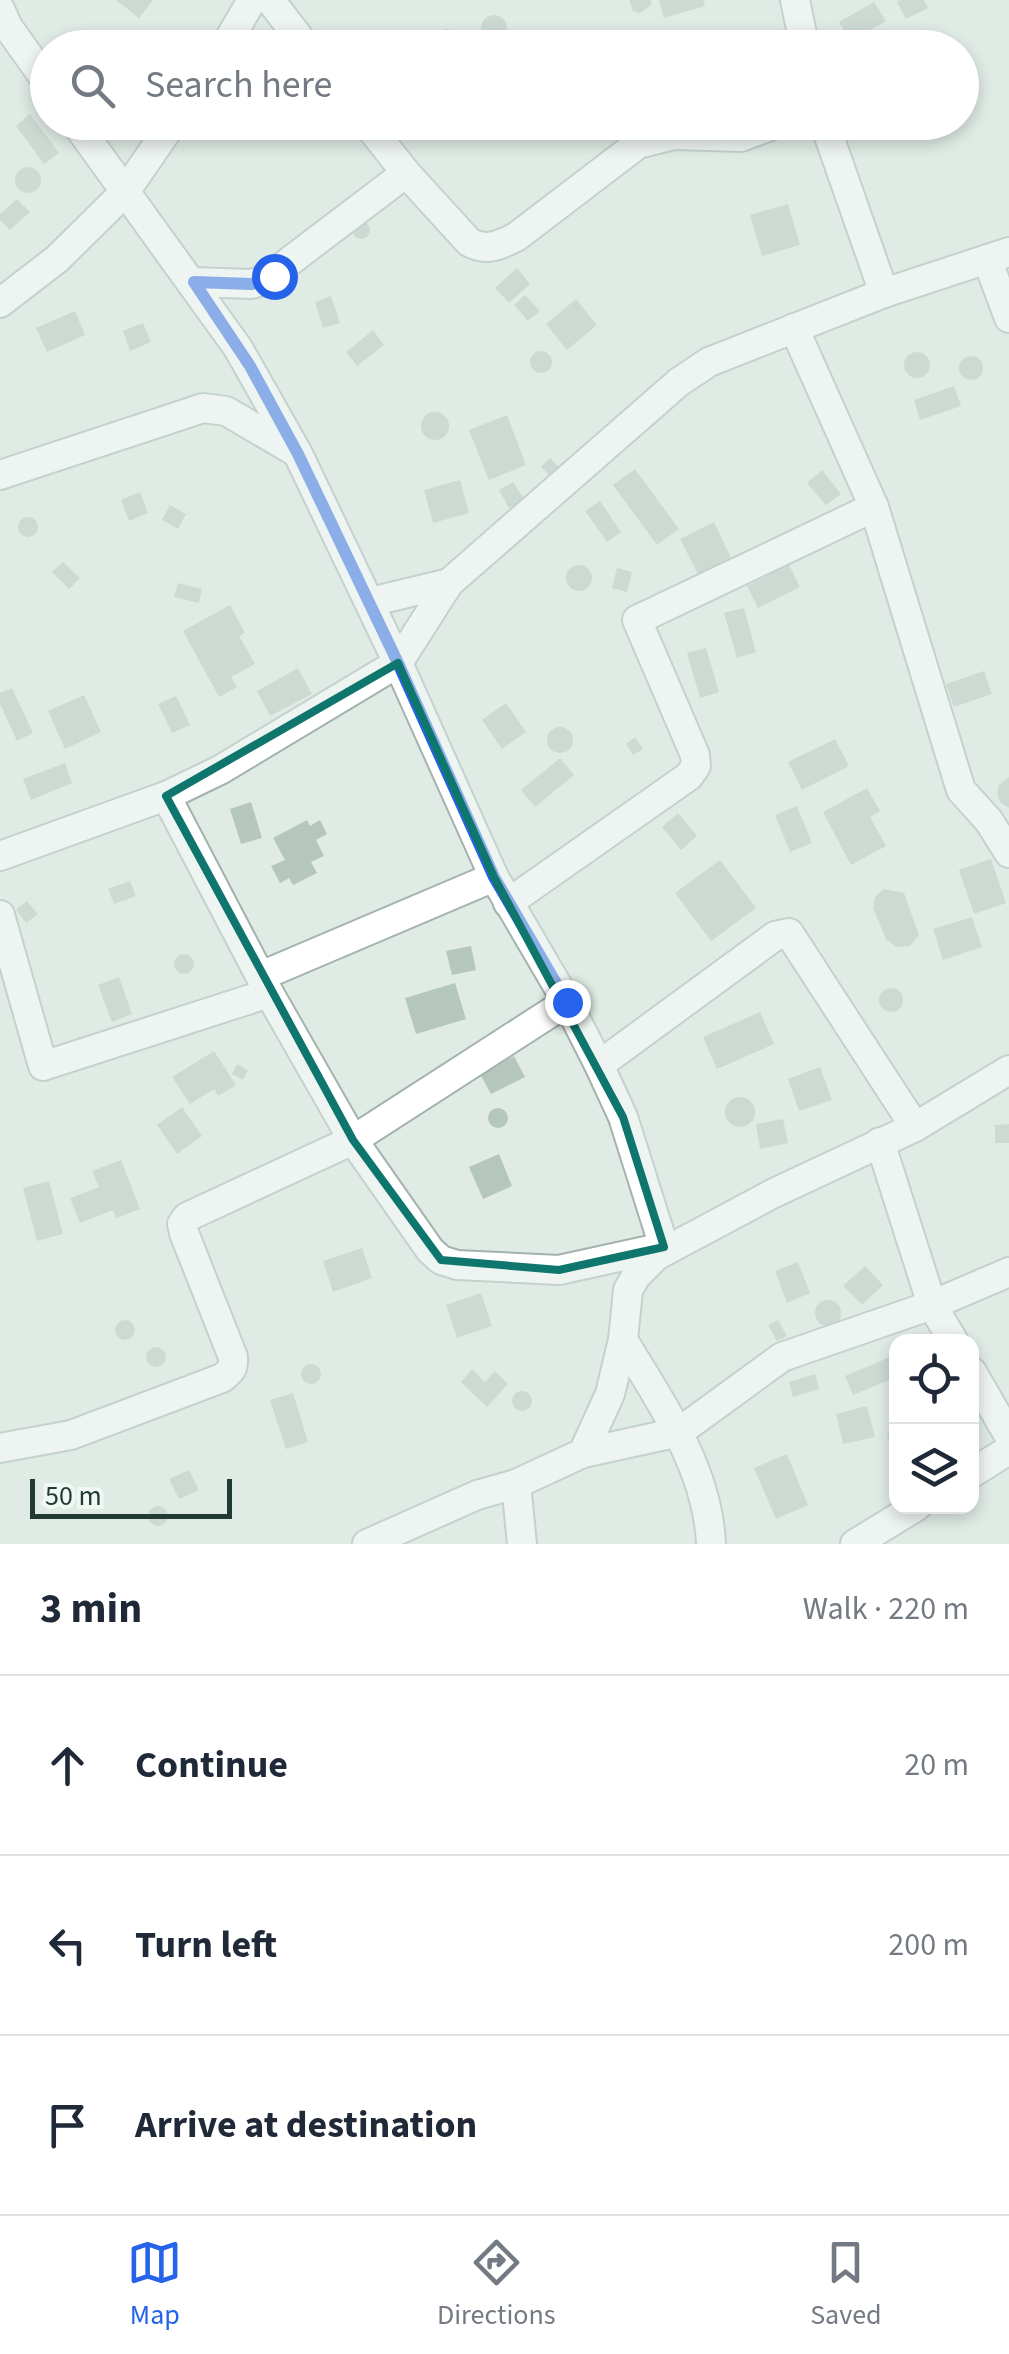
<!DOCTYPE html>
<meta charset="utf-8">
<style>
:root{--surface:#fff;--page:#f6f6f7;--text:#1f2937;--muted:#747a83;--line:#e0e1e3;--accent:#2563eb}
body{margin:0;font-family:"Source Sans 3",sans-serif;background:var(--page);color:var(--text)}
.controls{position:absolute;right:30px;bottom:30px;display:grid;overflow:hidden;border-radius:20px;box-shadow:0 5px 15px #0003}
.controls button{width:90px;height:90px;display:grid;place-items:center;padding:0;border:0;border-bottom:2px solid var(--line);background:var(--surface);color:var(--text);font:50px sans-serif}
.scale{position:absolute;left:30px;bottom:25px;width:202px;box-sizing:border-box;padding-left:10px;border:5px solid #213b32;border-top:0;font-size:28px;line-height:35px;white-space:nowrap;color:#213b32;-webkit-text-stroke:8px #f0f8f3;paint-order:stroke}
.stop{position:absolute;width:30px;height:30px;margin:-22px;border:8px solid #2563eb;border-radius:50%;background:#fff}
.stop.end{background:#2563eb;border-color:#fff;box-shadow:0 2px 10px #0008}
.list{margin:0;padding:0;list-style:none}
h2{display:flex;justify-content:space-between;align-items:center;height:130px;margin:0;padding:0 40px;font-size:42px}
h2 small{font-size:32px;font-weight:400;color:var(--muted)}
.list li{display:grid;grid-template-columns:65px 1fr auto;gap:30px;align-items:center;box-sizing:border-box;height:180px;padding:0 40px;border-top:2px solid var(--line)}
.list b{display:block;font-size:38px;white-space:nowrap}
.list em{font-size:32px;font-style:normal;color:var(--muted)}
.icon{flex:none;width:55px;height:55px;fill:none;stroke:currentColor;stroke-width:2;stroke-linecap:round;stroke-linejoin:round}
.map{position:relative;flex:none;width:1009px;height:1544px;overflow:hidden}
.search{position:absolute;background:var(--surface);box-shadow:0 5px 15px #0003;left:30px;right:30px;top:30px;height:110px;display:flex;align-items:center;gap:25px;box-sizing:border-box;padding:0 35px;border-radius:55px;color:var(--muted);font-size:38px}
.sheet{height:670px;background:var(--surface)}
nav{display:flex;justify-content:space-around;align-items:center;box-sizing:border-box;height:140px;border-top:2px solid var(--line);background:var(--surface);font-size:28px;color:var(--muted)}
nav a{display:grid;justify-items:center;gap:5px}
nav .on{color:var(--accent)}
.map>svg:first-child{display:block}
.building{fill:#b5c6be}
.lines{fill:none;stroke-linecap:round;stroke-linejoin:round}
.street-casing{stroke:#a3b3ac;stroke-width:32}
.street{stroke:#fff;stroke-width:28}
.route{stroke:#2563eb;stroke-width:12}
.marked{fill:none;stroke:#0f766e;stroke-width:8;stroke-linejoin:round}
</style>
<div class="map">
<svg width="1009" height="1544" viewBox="0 0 1009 1544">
<rect width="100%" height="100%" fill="#e0ebe5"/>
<g class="building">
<path d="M116,0H153L139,18Z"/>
<path d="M629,0H651V5L640,13L633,11Z"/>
<path d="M659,0H703L705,6L664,18Z"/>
<path d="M900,0H924L928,8L906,19L897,2Z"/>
<path d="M874,2L886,21L850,42L839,22Z"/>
<circle cx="494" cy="28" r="13"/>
<circle cx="446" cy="39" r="10"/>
<path d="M705,36L715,48H691Z"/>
<path d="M30,114L59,153L44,164L16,126Z"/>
<circle cx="28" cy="180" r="13"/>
<path d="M17,199L30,212L10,230L0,220V214Z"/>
<path d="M788,204L800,245L762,256L750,215Z"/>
<circle cx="361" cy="230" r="9"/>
<path d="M517,268L530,284L509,303L495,288Z"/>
<path d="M525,295L540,311L528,321L514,305Z"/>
<path d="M331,296L340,323L323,328L315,302Z"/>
<path d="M576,299L597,325L567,350L546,324Z"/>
<path d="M75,311L85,335L47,352L36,328Z"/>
<path d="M143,323L151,342L130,351L123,331Z"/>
<path d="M373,330L384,345L357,366L346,352Z"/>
<circle cx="541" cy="362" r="11"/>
<circle cx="917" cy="365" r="13"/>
<circle cx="971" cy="368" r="12"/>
<path d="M954,386L961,406L920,420L914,400Z"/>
<circle cx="435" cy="426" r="14"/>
<path d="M507,415L526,465L489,480L469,430Z"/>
<path d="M550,458L562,470L553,479L541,467Z"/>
<path d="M635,469L679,529L657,545L613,485Z"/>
<path d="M822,470L841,494L826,505L807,483Z"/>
<path d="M460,480L469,513L433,523L424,490Z"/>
<path d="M513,482L524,499L509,508L499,490Z"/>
<path d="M140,492L148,513L129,521L121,500Z"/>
<path d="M600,501L621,532L607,542L585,511Z"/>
<path d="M170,505L186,514L178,529L162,520Z"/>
<circle cx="28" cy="527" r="10"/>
<path d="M714,522L731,558L698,574L680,539Z"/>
<path d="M63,562L80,578L69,589L52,572Z"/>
<circle cx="579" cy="578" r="13"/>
<path d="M789,565L800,587L758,608L747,586Z"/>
<path d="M617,568L632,572L627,592L612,588Z"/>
<path d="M178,583L202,589L199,603L174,597Z"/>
<path d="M230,605L245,633L239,636L255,664L231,677L237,687L219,697L183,631Z"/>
<path d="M744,608L756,652L737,658L724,613Z"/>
<path d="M706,648L719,692L700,698L687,653Z"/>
<path d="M298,668L312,694L270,716L257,691Z"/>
<path d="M984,671L992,694L954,707L946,684Z"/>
<path d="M12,688L33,733L17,741L0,704V693Z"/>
<path d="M84,695L101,732L65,749L48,711Z"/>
<path d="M176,696L190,725L172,733L158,704Z"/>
<path d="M506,703L526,732L502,749L482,720Z"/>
<circle cx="560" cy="740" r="13"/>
<path d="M635,737L643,749L633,755L626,744Z"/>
<path d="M835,739L849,766L802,790L788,762Z"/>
<path d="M560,758L574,775L535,807L521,790Z"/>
<path d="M65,763L72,783L31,800L23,779Z"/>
<path d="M1009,777V808L1001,803L997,794L999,785Z"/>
<path d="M867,788L880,811L870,817L886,846L851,865L823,812Z"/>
<path d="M251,802L262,838L241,844L230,809Z"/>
<path d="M797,806L812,843L790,852L775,815Z"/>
<path d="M678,813L697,836L681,850L662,827Z"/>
<path d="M307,820L310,826L320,820L327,834L316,840L324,856L311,862L317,873L293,885L289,878L280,883L271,866L285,860L273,838Z"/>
<path d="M991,859L1006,903L974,914L959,870Z"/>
<path d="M720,860L756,908L711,941L675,893Z"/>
<path d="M130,881L136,896L114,904L108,889Z"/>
<path d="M884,889L904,893L919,935L910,946L896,947L886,939L873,908L875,897Z"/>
<path d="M27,901L38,914L26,923L16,909Z"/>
<path d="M972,917L982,947L943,960L933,929Z"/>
<path d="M471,946L476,970L452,975L446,951Z"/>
<circle cx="184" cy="964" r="10"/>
<path d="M119,977L132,1014L112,1022L98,985Z"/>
<path d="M455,983L466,1019L416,1034L405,998Z"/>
<circle cx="891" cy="1000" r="12"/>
<path d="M760,1012L774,1044L717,1069L703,1037Z"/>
<path d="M214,1051L236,1085L218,1096L214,1089L190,1104L172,1077Z"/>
<path d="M514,1056L525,1077L491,1094L480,1074Z"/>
<path d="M237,1064L248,1070L243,1080L232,1074Z"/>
<path d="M820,1067L832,1100L799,1111L788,1079Z"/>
<circle cx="740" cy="1112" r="15"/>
<path d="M182,1107L202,1136L177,1154L157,1125Z"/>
<circle cx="498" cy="1118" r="10"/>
<path d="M783,1119L788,1143L760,1149L756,1124Z"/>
<path d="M1009,1124V1143H995V1125Z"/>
<path d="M499,1154L512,1186L483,1199L469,1167Z"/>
<path d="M121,1160L140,1209L116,1218L113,1210L80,1223L70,1198L99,1187L92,1171Z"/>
<path d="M49,1181L63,1234L37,1241L23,1188Z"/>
<path d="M362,1248L372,1278L333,1292L323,1261Z"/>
<path d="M798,1262L810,1293L787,1303L775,1271Z"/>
<path d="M865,1266L883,1285L862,1305L843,1286Z"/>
<path d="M481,1293L492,1326L457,1338L446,1305Z"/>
<circle cx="828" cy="1313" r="13"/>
<circle cx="125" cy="1330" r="10"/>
<path d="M778,1320L787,1336L777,1341L768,1325Z"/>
<circle cx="156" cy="1357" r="10"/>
<path d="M890,1357L896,1377L853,1395L845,1376Z"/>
<circle cx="311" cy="1374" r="10"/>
<path d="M472,1369L485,1382L495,1371L508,1384L487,1407L461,1382Z"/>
<path d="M815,1374L819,1389L793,1397L789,1382Z"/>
<circle cx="522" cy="1401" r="10"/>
<path d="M293,1393L308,1442L286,1449L270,1400Z"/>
<path d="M867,1406L875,1437L843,1444L836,1414Z"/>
<path d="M896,1424V1447L887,1438L889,1429Z"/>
<path d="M787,1454L808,1505L776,1519L754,1468Z"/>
<path d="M189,1470L199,1490L179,1499L169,1479Z"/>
<circle cx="158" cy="1516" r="10"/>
</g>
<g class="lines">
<defs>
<g id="street">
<path d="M270,0L307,48"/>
<path d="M795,0L805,48"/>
<path d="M0,9L8,27L48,83"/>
<path d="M224,48L252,0"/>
<path d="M75,122L238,348L298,454L398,663L494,877L567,1002L599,1065L623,1117L664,1247L656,1256"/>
<path d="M366,122L406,173"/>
<path d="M824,122L884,293"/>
<path d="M987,259L1009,318"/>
<path d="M193,282L251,284L265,280L406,173L469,242C486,252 500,245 516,237L638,144L674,135L741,137L781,122"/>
<path d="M0,303L57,259L125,192L173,122"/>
<path d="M794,328L874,507L961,790L989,821L1009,853"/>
<path d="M0,475L203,408L226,411L296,452"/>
<path d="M370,602L449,583"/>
<path d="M166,796L269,993L353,1140L430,1250L441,1260L457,1265L559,1270L664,1247"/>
<path d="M0,856L166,796L220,770L398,663L449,583L679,382L709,362L884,293L1009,252"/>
<path d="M508,903L689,776L696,766L695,755L637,620L874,507"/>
<path d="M0,915L43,1066L269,993"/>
<path d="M261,976L494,877"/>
<path d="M599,1065L775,936L789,933L915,1127"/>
<path d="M880,1142L932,1305L954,1342"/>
<path d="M623,1340C661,1403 708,1468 711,1544"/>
<path d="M972,1372L1009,1436"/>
<path d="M0,1448L71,1435L222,1378C231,1371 234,1368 233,1357L184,1233L182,1224L187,1217L353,1140L567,1002"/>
<path d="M583,1453L679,1432L782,1357L932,1305L1009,1272"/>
<path d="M972,1473L1009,1450"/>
<path d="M516,1484L522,1544"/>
<path d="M367,1544L477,1495L516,1484L583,1453L610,1394L623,1340L628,1290L636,1276L656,1256L774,1193L915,1127L1009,1070"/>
<path d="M855,1544L917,1506"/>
</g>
</defs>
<use href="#street" class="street-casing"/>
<use href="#street" class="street"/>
</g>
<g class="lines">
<path class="route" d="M274,276L252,284L194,282L250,366L298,454L398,663L494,877L567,1002"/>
</g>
<path d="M0 0H1009V1544H0ZM398,663L494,877L623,1117L664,1247L559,1270L441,1260L353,1140L166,796Z" fill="#e0ebe5" fill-opacity=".55" fill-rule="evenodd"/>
<path class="marked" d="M398,663L494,877L623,1117L664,1247L559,1270L441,1260L353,1140L166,796Z"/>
</svg>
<div class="controls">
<button><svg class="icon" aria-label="locate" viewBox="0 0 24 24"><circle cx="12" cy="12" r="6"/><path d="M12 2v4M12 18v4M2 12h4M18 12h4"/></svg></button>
<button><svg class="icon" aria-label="layers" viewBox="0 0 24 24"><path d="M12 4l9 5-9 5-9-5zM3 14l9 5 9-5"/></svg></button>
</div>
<div class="scale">50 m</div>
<div class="stop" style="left:274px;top:276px"></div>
<div class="stop end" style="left:567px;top:1002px"></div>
<div class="search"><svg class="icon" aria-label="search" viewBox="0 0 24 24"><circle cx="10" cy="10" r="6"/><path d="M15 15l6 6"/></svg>Search here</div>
</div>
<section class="sheet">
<h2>3 min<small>Walk · 220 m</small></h2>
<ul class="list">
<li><svg class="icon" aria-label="ahead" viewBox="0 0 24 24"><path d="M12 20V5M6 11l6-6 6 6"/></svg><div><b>Continue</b></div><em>20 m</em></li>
<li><svg class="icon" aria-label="left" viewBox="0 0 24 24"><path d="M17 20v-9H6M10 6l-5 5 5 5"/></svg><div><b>Turn left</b></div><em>200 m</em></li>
<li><svg class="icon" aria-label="arrive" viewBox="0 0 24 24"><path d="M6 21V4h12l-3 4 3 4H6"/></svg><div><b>Arrive at destination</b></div></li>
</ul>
</section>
<nav>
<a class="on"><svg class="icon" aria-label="map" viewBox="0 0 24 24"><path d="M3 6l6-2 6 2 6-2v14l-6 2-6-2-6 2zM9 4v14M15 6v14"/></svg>Map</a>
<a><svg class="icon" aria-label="directions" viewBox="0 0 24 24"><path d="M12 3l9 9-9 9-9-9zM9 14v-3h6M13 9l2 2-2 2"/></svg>Directions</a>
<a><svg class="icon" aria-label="saved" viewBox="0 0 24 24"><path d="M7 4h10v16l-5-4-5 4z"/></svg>Saved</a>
</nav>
